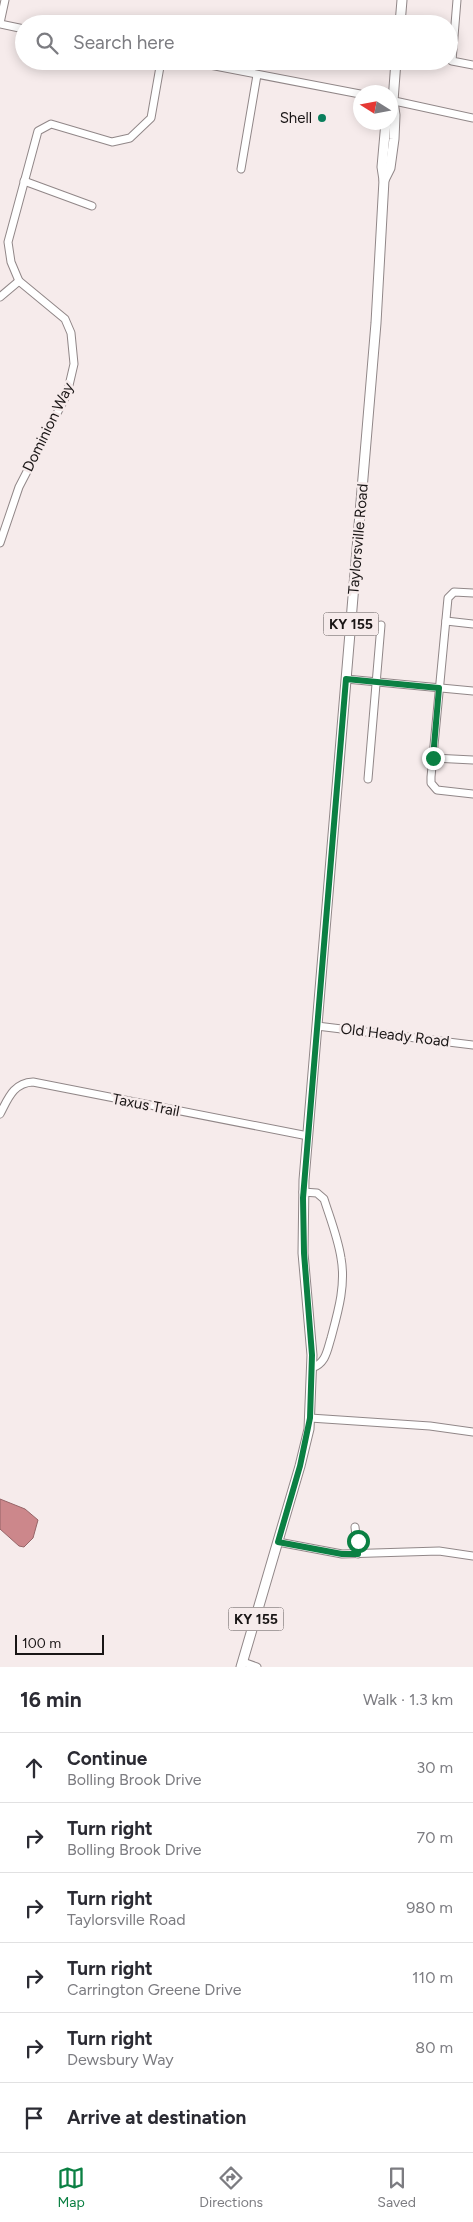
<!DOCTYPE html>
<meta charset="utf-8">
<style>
:root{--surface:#fff;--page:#f7f7f7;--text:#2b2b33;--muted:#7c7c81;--line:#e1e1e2;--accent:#0b8043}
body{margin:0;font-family:Figtree,sans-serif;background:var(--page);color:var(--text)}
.compass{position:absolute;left:353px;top:85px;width:45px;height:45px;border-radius:50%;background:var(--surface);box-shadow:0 2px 12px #0003;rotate:281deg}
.scale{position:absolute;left:15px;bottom:12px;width:89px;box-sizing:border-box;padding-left:5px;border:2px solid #191515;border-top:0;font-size:14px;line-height:18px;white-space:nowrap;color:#191515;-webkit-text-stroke:4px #f6ebeb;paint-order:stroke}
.stop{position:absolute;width:15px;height:15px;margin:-11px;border:4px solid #0b8043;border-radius:50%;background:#fff}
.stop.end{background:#0b8043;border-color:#fff;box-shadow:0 1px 5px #0008}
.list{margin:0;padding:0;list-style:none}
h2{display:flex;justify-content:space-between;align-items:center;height:65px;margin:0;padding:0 20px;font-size:21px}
h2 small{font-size:16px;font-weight:400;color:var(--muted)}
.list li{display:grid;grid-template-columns:32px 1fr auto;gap:15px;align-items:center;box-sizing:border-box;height:70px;padding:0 20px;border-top:1px solid var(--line)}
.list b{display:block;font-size:19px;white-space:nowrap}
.list p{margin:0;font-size:16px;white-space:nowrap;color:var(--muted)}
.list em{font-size:16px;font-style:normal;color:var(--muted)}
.icon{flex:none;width:28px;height:28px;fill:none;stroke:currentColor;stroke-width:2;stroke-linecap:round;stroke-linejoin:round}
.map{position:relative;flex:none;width:473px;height:1667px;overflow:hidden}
.search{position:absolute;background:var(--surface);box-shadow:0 2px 12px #0003;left:15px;right:15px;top:15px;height:55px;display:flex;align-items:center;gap:12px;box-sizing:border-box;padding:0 18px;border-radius:28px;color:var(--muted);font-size:19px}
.sheet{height:485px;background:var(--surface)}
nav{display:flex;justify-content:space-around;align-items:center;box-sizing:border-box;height:70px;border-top:1px solid var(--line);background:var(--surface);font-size:14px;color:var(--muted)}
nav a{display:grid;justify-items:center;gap:2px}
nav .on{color:var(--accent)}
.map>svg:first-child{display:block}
.water{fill:#cc878b;stroke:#966568}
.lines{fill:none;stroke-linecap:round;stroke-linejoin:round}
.minor-casing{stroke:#918788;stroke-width:9}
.major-casing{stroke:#918788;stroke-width:11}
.minor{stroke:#fff;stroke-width:7}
.major{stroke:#fff;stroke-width:9}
.route{stroke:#0b8043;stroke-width:6}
.poi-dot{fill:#097e5c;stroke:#f6ebeb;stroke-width:2}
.labels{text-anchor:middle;stroke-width:5;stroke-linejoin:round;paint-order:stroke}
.shield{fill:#f6ebeb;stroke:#5b5555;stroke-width:1}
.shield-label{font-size:14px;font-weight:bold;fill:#191515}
.poi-label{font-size:15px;fill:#191515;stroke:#f6ebeb;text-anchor:end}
.street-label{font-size:15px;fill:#191515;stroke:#f6ebeb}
</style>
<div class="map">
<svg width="473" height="1667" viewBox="0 0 473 1667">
<rect width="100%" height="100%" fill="#f6ebeb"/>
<path class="water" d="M0,1499L25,1509L38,1520L33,1538L24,1547L19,1546L0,1529Z"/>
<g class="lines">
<defs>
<g id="minor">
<path d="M457,0L452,61L473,65"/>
<path d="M0,23L5,0"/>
<path d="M0,24L24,29"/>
<path d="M189,61L360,94"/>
<path d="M390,100L473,118"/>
<path d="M241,169L257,75"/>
<path d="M24,181L92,206"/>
<path d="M0,297L19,281"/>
<path d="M0,543L19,487L67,394L74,364L71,333L65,319L19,281L11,262L8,242L38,131L51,124L112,142L130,138L151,118L161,61"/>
<path d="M473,593L454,592L448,598L431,777V783L437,790L473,794"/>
<path d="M446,621L473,624"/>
<path d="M346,679L473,691"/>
<path d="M433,758L473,760"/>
<path d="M368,779L381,625"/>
<path d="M317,1026L473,1045"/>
<path d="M0,1114C8,1099 13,1083 33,1082L308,1136"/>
<path d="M303,1192L317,1193L324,1199C330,1218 338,1238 341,1258C346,1285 338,1312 331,1338C327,1351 326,1363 312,1368"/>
<path d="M310,1418L430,1426L473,1432"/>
<path d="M355,1527L358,1554"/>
<path d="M278,1542L342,1554L439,1551L473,1556"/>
<path d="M243,1662L257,1667"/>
</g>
<g id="major">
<path d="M400,24L402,0"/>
<path d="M384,180L390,168L394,139L395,115L393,101L396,61"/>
<path d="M241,1667L300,1466L309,1429L312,1355L303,1253L304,1180L376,323L384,180L382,167L386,122"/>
</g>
</defs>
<use href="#minor" class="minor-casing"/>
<use href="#major" class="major-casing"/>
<use href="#minor" class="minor"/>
<use href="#major" class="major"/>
</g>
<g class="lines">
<path class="route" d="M358,1541V1554H342L278,1542L300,1466L310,1418L312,1355L304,1253L303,1198L346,679L439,688L433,758"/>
</g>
<circle class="poi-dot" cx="322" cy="118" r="5"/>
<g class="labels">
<g class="shield">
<rect x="323.5" y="612.5" width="55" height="23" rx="4"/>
<rect x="228.5" y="1607.5" width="55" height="23" rx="4"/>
</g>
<g class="shield-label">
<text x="351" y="629">KY 155</text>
<text x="256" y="1624">KY 155</text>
</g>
<g class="poi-label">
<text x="312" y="123">Shell</text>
</g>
<g class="street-label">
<text transform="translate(48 427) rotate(-64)" y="5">Dominion Way</text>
<text transform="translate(358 539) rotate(-85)" y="5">Taylorsville Road</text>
<text transform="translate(395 1035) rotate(7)" y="5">Old Heady Road</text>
<text transform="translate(146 1105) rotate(11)" y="5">Taxus Trail</text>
</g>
</g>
</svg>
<svg class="compass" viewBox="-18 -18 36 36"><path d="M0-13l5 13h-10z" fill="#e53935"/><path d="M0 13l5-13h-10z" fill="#7c7c81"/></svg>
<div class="scale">100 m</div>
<div class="stop" style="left:358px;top:1541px"></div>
<div class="stop end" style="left:433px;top:758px"></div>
<div class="search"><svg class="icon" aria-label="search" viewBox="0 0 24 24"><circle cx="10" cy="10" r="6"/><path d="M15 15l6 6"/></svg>Search here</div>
</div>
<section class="sheet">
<h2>16 min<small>Walk · 1.3 km</small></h2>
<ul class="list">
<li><svg class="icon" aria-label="ahead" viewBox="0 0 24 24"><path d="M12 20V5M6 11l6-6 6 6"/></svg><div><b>Continue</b><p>Bolling Brook Drive</p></div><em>30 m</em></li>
<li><svg class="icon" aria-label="right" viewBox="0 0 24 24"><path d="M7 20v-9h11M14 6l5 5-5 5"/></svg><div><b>Turn right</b><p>Bolling Brook Drive</p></div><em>70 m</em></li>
<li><svg class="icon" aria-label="right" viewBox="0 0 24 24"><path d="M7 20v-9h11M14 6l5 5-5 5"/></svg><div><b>Turn right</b><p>Taylorsville Road</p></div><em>980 m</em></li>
<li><svg class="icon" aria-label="right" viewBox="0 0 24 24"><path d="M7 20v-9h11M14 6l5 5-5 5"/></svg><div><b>Turn right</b><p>Carrington Greene Drive</p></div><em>110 m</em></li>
<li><svg class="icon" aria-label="right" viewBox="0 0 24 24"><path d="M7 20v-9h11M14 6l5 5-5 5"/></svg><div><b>Turn right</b><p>Dewsbury Way</p></div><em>80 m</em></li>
<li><svg class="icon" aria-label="arrive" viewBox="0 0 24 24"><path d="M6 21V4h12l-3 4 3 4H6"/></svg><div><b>Arrive at destination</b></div></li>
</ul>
</section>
<nav>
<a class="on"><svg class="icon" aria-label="map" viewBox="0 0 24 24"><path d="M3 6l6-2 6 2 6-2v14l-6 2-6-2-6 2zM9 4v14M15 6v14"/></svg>Map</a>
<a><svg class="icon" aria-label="directions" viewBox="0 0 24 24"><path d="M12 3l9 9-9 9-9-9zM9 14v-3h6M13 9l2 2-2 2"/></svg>Directions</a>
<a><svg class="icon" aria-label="saved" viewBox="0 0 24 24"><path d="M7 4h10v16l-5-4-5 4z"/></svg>Saved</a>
</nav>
